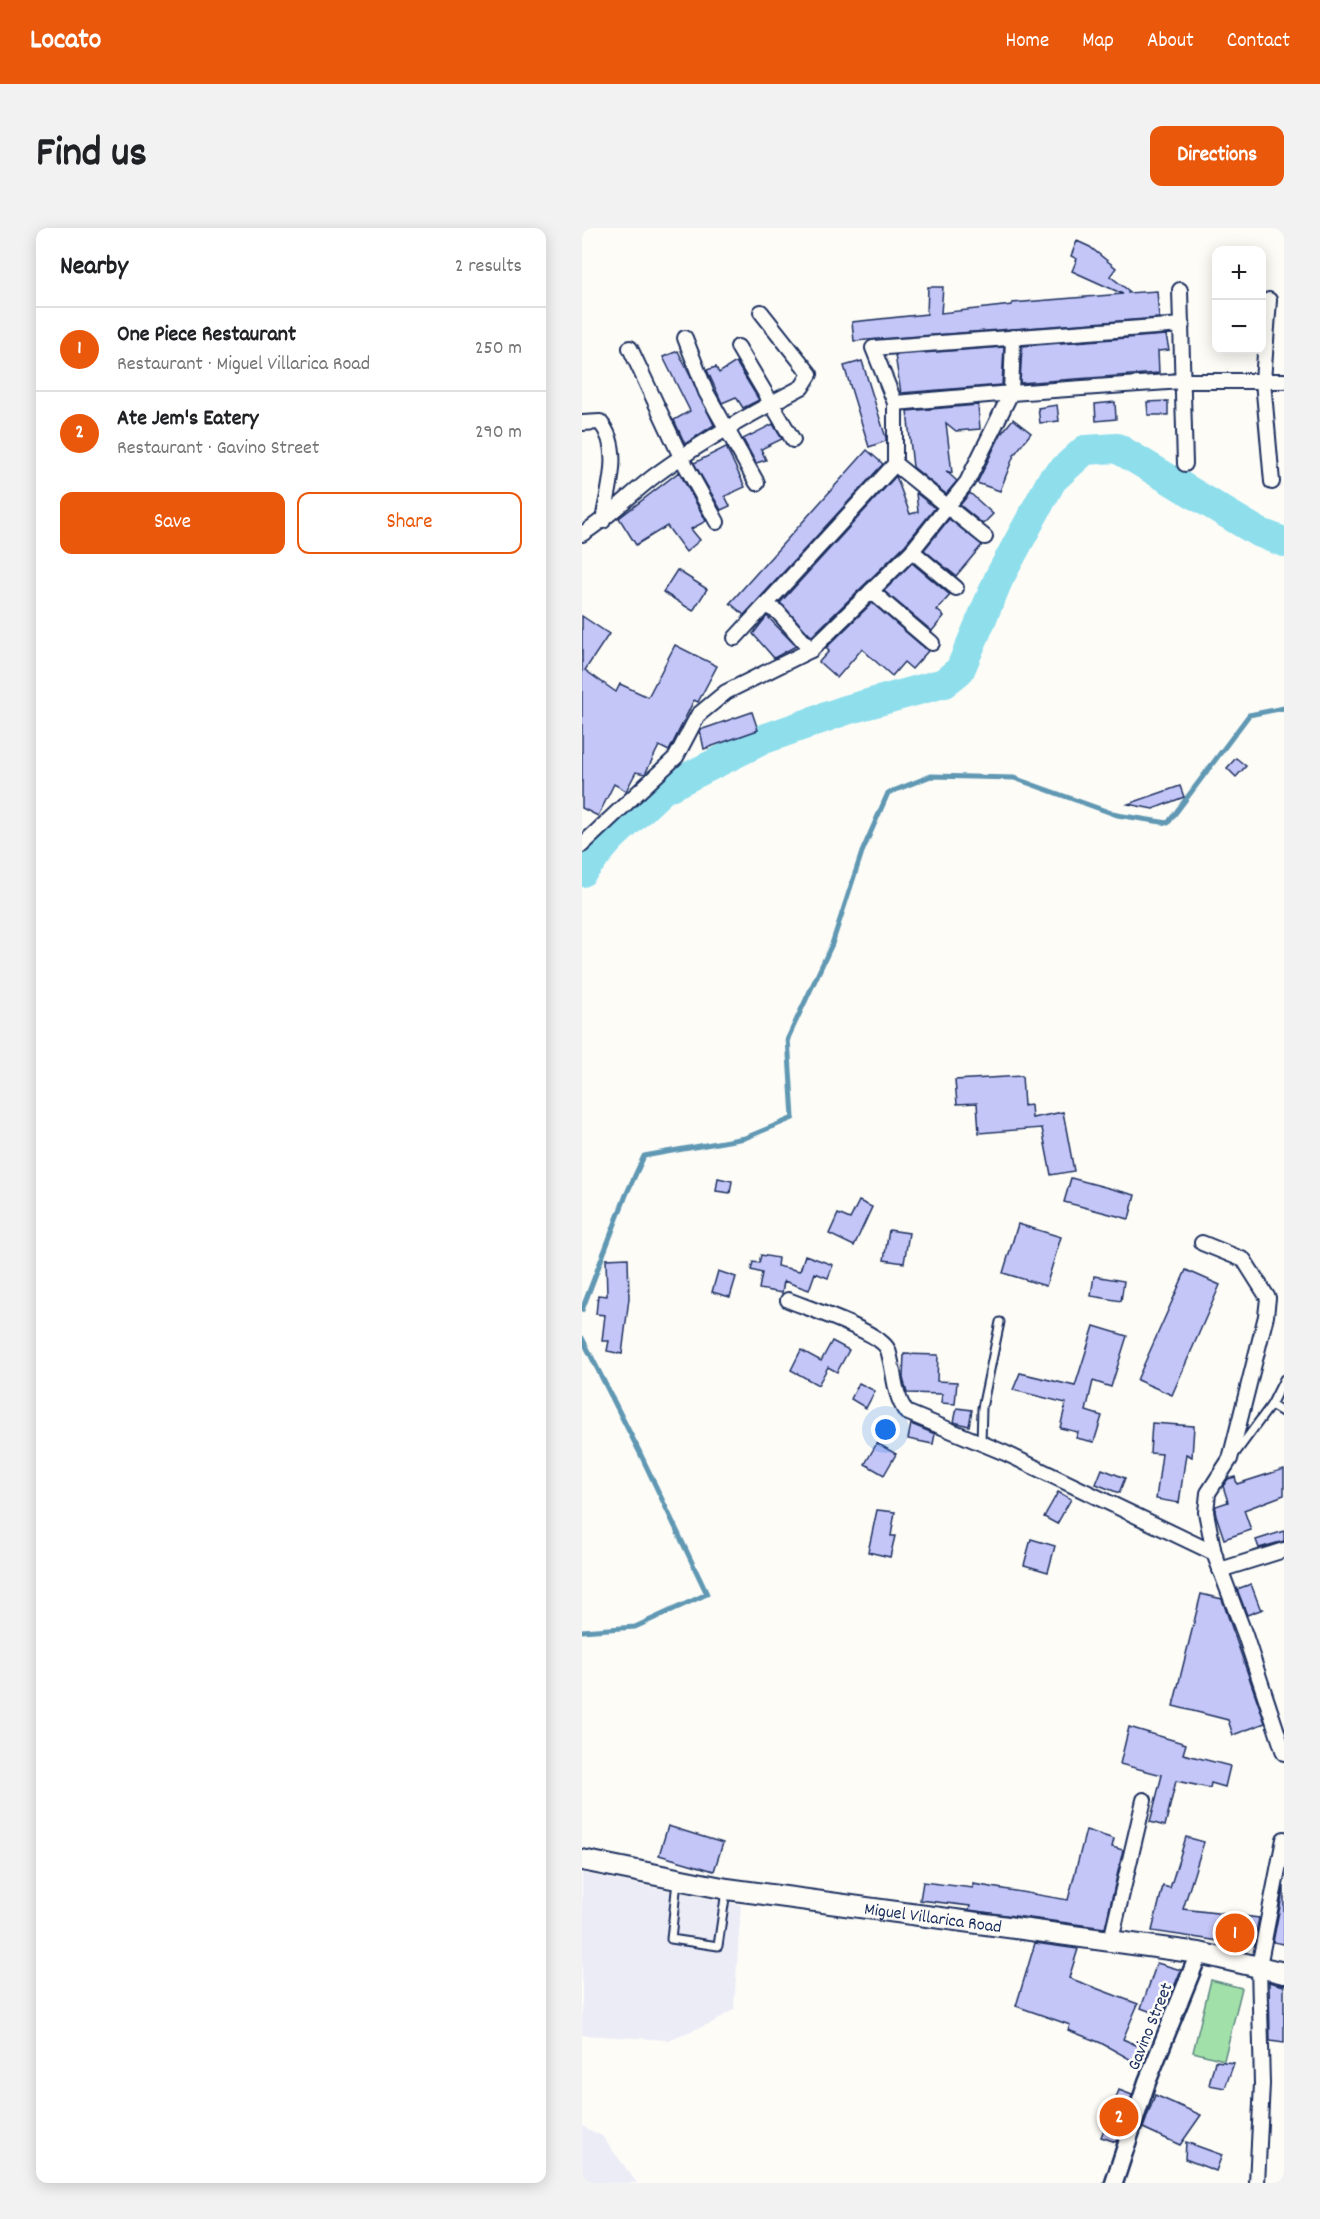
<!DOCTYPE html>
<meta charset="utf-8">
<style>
:root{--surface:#fff;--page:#f2f2f2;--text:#202124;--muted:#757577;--line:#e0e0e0;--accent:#ea580c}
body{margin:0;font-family:Dekko,sans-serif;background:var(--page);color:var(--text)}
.controls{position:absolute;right:18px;top:18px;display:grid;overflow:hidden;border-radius:12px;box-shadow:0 3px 15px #0003}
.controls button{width:54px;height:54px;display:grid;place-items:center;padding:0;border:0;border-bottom:2px solid var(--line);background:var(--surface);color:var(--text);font:30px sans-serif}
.you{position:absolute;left:304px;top:1202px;width:21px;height:21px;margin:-15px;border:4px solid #fff;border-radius:50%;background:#1a73e8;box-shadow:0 0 0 9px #1a73e833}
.badge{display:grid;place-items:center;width:39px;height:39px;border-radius:50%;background:var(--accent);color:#fff;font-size:20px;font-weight:700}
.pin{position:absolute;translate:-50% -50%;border:3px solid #fff;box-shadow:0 2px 6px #0006}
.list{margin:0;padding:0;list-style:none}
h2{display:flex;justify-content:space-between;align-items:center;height:78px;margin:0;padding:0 24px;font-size:26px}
h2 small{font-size:20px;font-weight:400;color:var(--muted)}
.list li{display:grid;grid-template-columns:39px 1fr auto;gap:18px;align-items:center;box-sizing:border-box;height:84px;padding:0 24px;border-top:2px solid var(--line)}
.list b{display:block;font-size:22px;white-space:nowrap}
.list p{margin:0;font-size:20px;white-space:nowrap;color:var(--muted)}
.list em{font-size:20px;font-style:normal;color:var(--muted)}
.actions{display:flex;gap:12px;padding:18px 24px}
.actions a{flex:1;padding:14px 0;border:2px solid var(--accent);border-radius:12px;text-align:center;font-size:21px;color:var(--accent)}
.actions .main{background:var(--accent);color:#fff}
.map{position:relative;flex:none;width:702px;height:1955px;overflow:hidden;border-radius:12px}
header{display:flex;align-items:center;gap:36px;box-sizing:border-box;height:84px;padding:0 30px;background:var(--accent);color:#fff}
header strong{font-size:28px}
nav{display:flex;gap:33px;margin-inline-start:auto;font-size:21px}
.intro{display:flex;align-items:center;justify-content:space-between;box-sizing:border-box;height:144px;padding:0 36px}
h1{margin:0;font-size:42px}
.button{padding:15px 27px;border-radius:12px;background:var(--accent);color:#fff;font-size:21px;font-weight:700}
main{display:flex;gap:36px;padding:0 36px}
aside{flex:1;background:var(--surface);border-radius:12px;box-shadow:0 3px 15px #0003}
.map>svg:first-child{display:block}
.built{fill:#ececf7}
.green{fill:#a1e0a8;stroke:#5e8883;stroke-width:1.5}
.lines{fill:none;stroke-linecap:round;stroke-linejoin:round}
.stream{stroke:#6198b3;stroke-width:5}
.river{stroke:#8fdeec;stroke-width:30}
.building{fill:#c4c6f8;stroke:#1b2f5e;stroke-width:1.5}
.service-casing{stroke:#1b2f5e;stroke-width:11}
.minor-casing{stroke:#1b2f5e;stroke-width:18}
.tertiary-casing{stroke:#1b2f5e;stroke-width:21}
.secondary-casing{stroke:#1b2f5e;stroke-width:24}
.service{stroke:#fdfcf7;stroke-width:7}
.minor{stroke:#fdfcf7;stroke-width:14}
.tertiary{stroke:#fdfcf7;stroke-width:16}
.secondary{stroke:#fdfcf7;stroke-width:20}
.labels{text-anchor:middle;stroke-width:5;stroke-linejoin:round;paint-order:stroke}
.street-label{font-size:18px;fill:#1b2f5e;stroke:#fdfcf7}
</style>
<header>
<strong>Locato</strong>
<nav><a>Home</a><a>Map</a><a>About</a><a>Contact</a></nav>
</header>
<div class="intro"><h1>Find us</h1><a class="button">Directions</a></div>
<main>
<aside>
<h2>Nearby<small>2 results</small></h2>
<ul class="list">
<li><span class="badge">1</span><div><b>One Piece Restaurant</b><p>Restaurant · Miguel Villarica Road</p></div><em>250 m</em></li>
<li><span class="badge">2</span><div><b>Ate Jem's Eatery</b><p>Restaurant · Gavino Street</p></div><em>290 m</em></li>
</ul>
<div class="actions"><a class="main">Save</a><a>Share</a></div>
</aside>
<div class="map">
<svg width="702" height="1955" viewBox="0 0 702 1955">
<rect width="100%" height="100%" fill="#fdfcf7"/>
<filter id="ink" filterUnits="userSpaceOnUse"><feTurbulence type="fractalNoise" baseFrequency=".0167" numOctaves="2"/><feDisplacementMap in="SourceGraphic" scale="12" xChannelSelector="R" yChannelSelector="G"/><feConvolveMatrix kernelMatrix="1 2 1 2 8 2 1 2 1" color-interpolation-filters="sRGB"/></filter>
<g filter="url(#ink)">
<g class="built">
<path d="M0,1645L159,1677L152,1781L132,1794L86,1812L0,1807Z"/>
<path d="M0,1898L20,1908L55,1955H0Z"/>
</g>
<path class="green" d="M629,1752L660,1760L642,1832L611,1824Z"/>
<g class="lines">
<g class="stream">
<path d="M0,1082L44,967L62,928L163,910L211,890L206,810L250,716L280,624L306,565L349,548L432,550L535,587L586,595L667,487L702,480"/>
<path d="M0,1110L58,1225L125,1366L53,1399L0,1403"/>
</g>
<path class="river" d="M0,644L28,611L80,562L182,511L264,482L362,455L378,442L417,350L470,252L503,222L535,220L676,304L702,314"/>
</g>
<g class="building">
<path d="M495,13L508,19L534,40L528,48L547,63L546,65L575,63L577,90L272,113L270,94L345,86L346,59H361L359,85L430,77V75L541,66L490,43L495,31L489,28Z"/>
<path d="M584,107L587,122L576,123L577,145L438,155L440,118Z"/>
<path d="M422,119L420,157L319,165L313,127Z"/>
<path d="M96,123L132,197L103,216L92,192L108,183L81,129Z"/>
<path d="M280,133L304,210V213L287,219L262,138Z"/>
<path d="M154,134L177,172L161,180L154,169L140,175L125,142L134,139L137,145Z"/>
<path d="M586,173V187H566L565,174Z"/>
<path d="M533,174L534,191L514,193L513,176Z"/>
<path d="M396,177L398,201L374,203L364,195L370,245L364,243L375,253L364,266L331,239L325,183Z"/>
<path d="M475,177L477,193L458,195L456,180Z"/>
<path d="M431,191L449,205L432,227L418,263L395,255L419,206Z"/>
<path d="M191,196L200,211L179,221L184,232L174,235L161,211Z"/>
<path d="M144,219L163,259L143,268L148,278L139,282L112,235Z"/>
<path d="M285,222L301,236L162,387L148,375Z"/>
<path d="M97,244L124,293L109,301L118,312L104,324L85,298L54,317L37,290Z"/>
<path d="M314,248L328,286L336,284L334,265L353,280L323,317L230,408L228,407L198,375Z"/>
<path d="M388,265L411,286L401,296L378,277Z"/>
<path d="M367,291L400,317L374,348L342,322Z"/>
<path d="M330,335L368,367L355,382L362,388L350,403L302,363Z"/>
<path d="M95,342L125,361L111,383L81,364Z"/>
<path d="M290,375L346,423L330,441L322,434L310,448L280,421L255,450L237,434L247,423L244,420Z"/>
<path d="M0,388L27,406L3,442L34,464L38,456L66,469L93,417L135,438L116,474L112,472L87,523L77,518L63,546L54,544L44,563L32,556L16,588L0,580Z"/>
<path d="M185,388L214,418L192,430L171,406Z"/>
<path d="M170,484L176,502L122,521L118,502Z"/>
<path d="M654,530L664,538L654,549L645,540Z"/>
<path d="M598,558L602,569L571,581L546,576Z"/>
<path d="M440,848L442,878L449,877L450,890L481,884L492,943L469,947L460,900L397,905L395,875L375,876L373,852Z"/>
<path d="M136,950L150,953L148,965L134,963Z"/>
<path d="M489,950L553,967L547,991L482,974Z"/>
<path d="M277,973L290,979L272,1018L247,1006L256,986L268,991Z"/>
<path d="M436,996L479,1009L464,1058L421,1045Z"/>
<path d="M307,1002L327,1005L322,1035L302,1032Z"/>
<path d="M179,1027L196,1030L195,1038L218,1043L223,1027L251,1037L246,1050L233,1045L227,1062L202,1053L200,1065L177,1061L180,1045L169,1042L171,1034L177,1035Z"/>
<path d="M46,1030L47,1070L40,1126L25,1123L27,1113H20L23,1087L14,1086L16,1067L25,1068L24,1031Z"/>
<path d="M604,1042L638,1057L590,1167L555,1152Z"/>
<path d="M136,1043L154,1049L148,1069L130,1064Z"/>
<path d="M512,1048L542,1053L539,1073L509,1068Z"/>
<path d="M512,1098L545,1108L529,1159L511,1153L504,1183L520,1188L512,1214L494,1210L496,1204L478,1200L484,1175L431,1162L438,1145L493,1158Z"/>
<path d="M250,1113L267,1122L255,1144L246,1139L236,1157L209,1142L219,1122L239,1133Z"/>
<path d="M322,1126L356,1127L355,1153L375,1154L373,1176L359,1175L360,1166L325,1165L321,1150Z"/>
<path d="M277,1155L293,1163L284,1180L269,1171Z"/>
<path d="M375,1180L390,1182L387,1198L372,1194Z"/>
<path d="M570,1195L612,1198L610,1229L604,1226L597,1275L574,1271L580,1226L568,1225Z"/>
<path d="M329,1196L353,1206L351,1216L326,1211Z"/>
<path d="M295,1215L314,1226L302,1247L283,1236Z"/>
<path d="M520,1241L543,1250L537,1265L514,1256Z"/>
<path d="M702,1241V1267L662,1282L669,1302L642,1311L633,1284L634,1278L646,1274L641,1258L646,1251L653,1249L655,1256Z"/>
<path d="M476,1264L489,1271L475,1296L462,1289Z"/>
<path d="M295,1282L313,1284L309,1308H313L308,1329L286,1324Z"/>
<path d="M702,1303V1313L677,1320L674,1312Z"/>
<path d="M449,1311L473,1318L466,1344L442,1337Z"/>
<path d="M669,1356L678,1380L681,1381L665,1387L655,1361Z"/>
<path d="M619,1366L640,1371L683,1495L651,1507L646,1492L591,1478Z"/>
<path d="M547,1499L604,1516L601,1526L648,1538L643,1559L629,1555L628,1560L594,1553L583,1598L568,1594L580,1547L538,1536Z"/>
<path d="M86,1598L141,1615L132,1643L77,1627Z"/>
<path d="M504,1602L532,1611L530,1619L541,1622L523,1700L387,1682L388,1678L338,1672L341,1654L391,1660V1656L486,1672Z"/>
<path d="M604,1609L622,1614L601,1681L677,1690L673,1710L665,1709L664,1720L640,1718L637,1717V1713L570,1703L581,1658L588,1660Z"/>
<path d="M702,1658V1716L691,1714Z"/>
<path d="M453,1715L496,1721L487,1750L556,1776L541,1811L565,1822L560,1838L519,1815L486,1802L488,1797L434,1778Z"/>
<path d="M575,1735L599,1742L580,1788L559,1780Z"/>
<path d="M687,1754L702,1758V1815L688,1813Z"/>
<path d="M633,1833L652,1835L643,1860L627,1857Z"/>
<path d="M537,1862L550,1867L534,1914L519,1909Z"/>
<path d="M573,1867L619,1887L598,1917L561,1900Z"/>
<path d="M604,1914L640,1927L634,1943L603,1931Z"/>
</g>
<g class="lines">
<defs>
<g id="service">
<path d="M689,1177L702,1185"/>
<path d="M399,1215L400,1180L418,1094"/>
<path d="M653,1226L689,1177L702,1151"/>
<path d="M95,1653L89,1711L136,1718L144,1663"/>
</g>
<g id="minor">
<path d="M598,62L603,236"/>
<path d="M687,72L681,153L690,254"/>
<path d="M103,110L124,164L175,255"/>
<path d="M156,119L211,212"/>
<path d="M48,120L99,229L135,294"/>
<path d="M313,175L429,165L431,109"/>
<path d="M0,195L18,194C41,221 26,261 21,293"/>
<path d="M313,236L403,309"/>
<path d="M0,306C28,289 49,265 75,246C120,213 170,185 220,159L228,146L179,84"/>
<path d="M330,323L374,360"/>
<path d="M289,363L350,415"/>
<path d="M185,378L196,384L229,422"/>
<path d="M153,410L313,236V175L291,120L600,97"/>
<path d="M0,617L94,529L116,487L144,464L229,422L330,323L385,254L429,165L600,153H702"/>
<path d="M620,1015L662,1032L686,1070L684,1088L648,1231L626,1265L624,1284L632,1325L663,1407L702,1525"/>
<path d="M206,1072C225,1080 299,1104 306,1122C313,1144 311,1165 324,1184L423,1225L632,1325"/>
<path d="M638,1342L702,1322"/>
<path d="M529,1712L562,1572"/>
<path d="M675,1955L680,1856L677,1738L702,1611"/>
</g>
<path id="tertiary" d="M532,1955L565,1854L617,1725"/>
<g id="secondary">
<path id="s1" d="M0,1632L145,1661L617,1725L702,1745"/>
</g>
</defs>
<use href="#service" class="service-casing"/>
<use href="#minor" class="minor-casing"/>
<use href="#tertiary" class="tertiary-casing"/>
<use href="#secondary" class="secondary-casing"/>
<use href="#service" class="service"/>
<use href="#minor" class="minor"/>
<use href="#tertiary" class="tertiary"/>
<use href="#secondary" class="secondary"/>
</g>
</g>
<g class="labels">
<g class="street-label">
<text dy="6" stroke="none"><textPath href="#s1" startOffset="356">Miguel Villarica Road</textPath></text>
<text transform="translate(567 1798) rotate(-68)" y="6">Gavino Street</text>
</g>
</g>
</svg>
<div class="controls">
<button>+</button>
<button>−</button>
</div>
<div class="you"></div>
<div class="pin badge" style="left:653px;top:1705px">1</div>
<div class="pin badge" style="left:537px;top:1889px">2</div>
</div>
</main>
